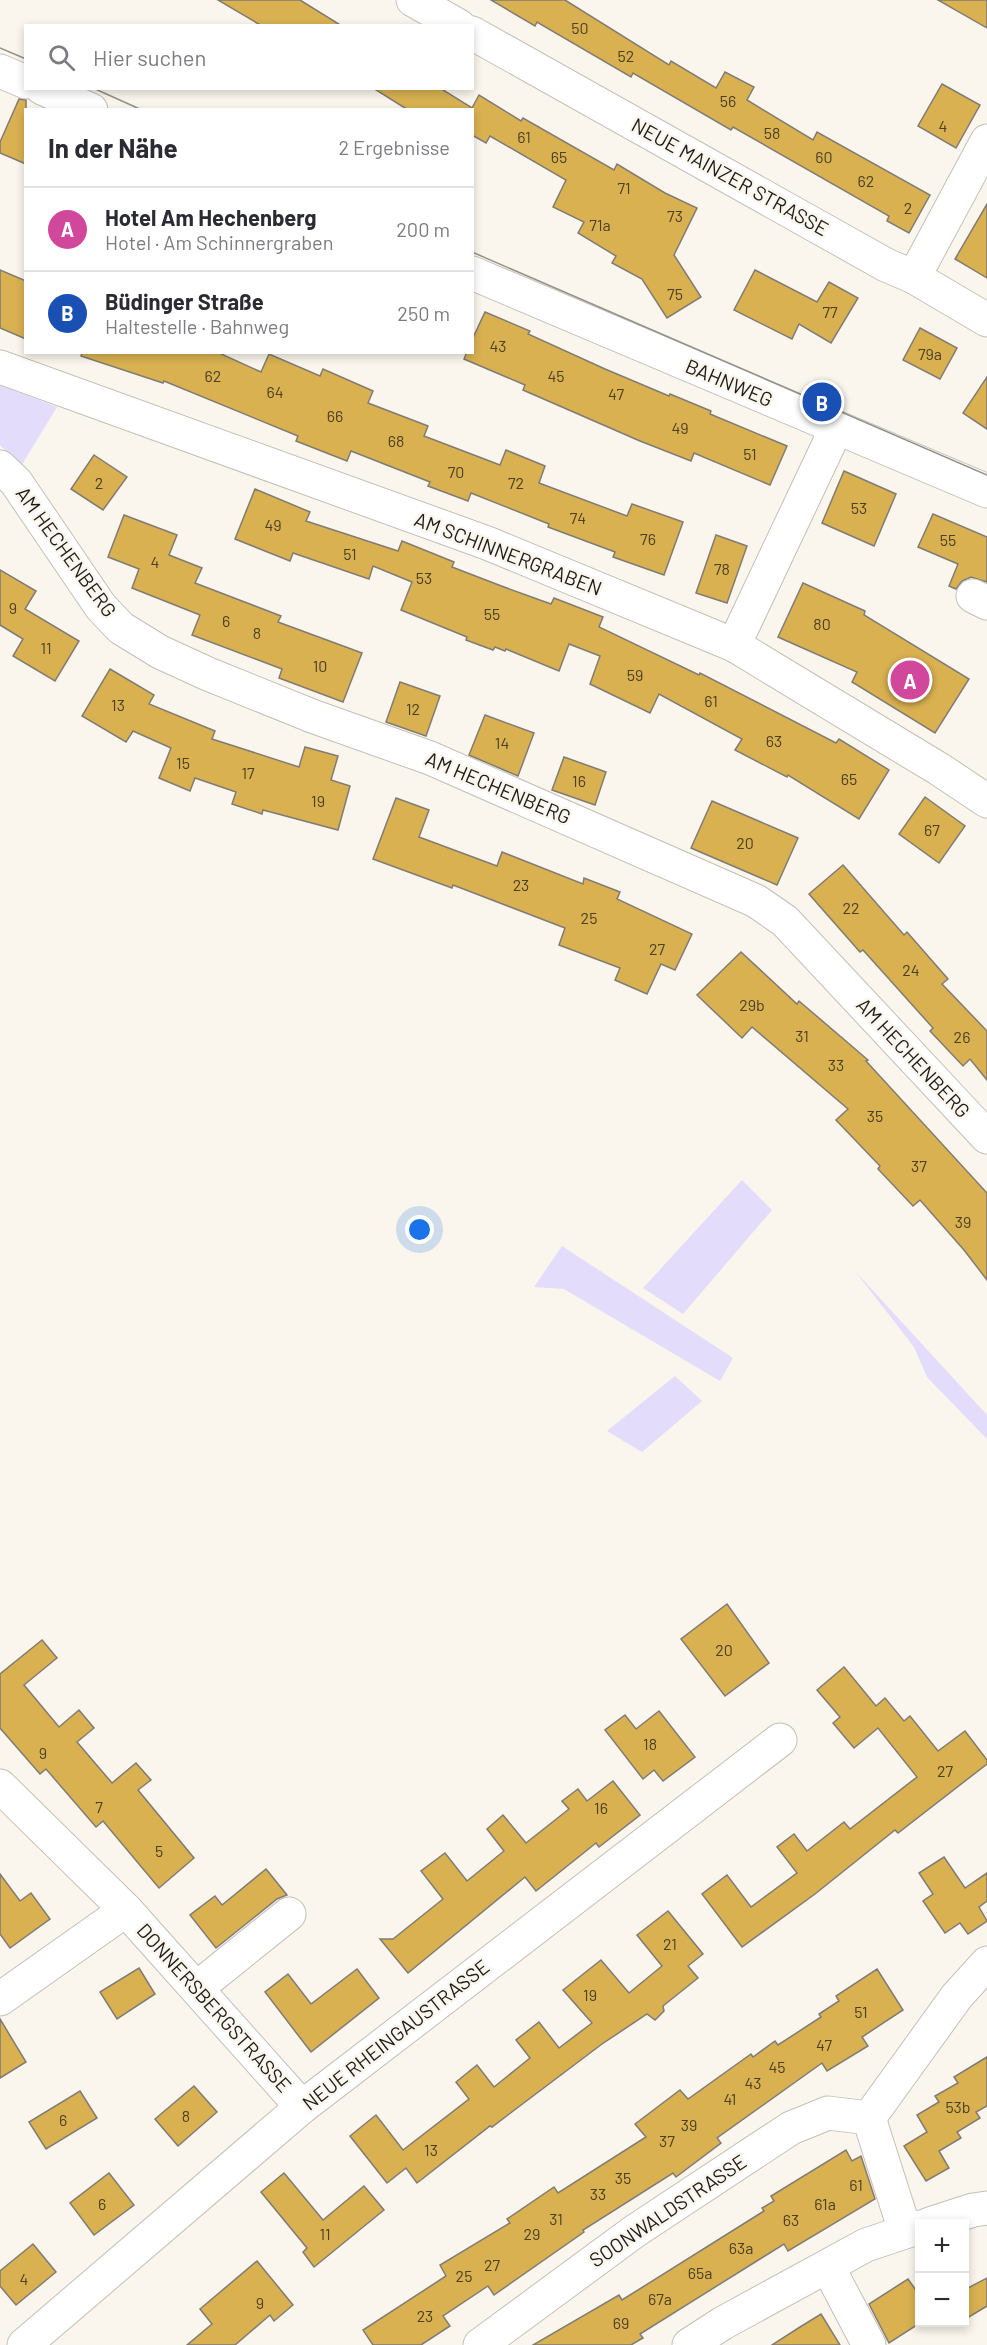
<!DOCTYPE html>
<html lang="de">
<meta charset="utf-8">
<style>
:root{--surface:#fff;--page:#f7f7f7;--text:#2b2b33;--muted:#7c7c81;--line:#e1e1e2;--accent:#794ec7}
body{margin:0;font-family:Barlow,sans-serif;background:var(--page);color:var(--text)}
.controls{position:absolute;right:18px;bottom:18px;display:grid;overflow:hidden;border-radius:0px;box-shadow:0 3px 9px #0003}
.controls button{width:54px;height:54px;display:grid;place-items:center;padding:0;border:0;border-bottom:2px solid var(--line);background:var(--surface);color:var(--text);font:30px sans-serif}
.you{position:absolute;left:420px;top:1230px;width:21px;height:21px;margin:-15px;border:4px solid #fff;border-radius:50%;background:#1a73e8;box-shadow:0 0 0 9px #1a73e833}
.badge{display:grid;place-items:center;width:39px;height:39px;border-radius:50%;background:var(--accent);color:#fff;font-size:20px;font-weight:700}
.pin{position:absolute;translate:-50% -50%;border:3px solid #fff;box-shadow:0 2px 6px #0006}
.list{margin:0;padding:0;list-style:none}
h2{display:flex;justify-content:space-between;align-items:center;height:78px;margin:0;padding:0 24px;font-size:26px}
h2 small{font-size:20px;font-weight:400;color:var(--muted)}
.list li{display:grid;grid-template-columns:39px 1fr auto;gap:18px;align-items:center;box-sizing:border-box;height:84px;padding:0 24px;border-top:2px solid var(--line)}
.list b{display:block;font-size:22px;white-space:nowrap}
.list p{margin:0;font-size:20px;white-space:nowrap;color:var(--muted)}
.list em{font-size:20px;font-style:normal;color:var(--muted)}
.icon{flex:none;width:33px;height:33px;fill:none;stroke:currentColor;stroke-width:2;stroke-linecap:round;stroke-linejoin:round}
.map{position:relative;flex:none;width:987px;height:2345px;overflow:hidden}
.search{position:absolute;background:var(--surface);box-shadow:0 3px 9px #0003;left:24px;top:24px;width:450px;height:66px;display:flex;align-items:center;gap:15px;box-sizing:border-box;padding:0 21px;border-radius:0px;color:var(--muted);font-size:22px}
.panel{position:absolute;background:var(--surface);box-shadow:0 3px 9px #0003;left:24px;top:108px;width:450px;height:246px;border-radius:0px}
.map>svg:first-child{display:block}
.green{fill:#e3dcfb}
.building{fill:#d9b151;stroke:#807c74;stroke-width:1.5}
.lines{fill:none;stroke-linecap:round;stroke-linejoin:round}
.minor-casing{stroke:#c4c0b8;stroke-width:35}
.minor{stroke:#fff;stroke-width:33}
.tram{stroke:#94918a;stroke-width:1.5}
.labels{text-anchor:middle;stroke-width:5;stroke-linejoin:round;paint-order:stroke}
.number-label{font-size:16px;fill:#4c4026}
.street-label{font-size:20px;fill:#1d1b18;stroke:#faf6ed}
</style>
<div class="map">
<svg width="987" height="2345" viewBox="0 0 987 2345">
<rect width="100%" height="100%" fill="#faf6ed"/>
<g class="green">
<path d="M0,385L57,407L21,466L0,445Z"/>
<path d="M742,1180L772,1210L683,1314L643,1288Z"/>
<path d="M562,1246L733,1358L720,1381L564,1289L534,1287Z"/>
<path d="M855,1271L987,1415V1439L927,1377L914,1347Z"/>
<path d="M675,1376L702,1401L642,1452L607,1431Z"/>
</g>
<g class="building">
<path d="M218,0H300L342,26H262Z"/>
<path d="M491,0H565L669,65L671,61L716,88L725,72L754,87L747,100L813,140L817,132L930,195L909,233L887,221L889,216L733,127L731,130L633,73L631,77L537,22L535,26Z"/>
<path d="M938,0H987V28Z"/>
<path d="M942,84L980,105L956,148L918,126Z"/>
<path d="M373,88H440L472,108L479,95L521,121L523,118L614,170L617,164L665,193L697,208L674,255L701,297L667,318L642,279L612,263L616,256L578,233L584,222L553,207L566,180L490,136L486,143L472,135V110H408Z"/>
<path d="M19,99L26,100V164L0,153V142Z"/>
<path d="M987,204V278L955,259Z"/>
<path d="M0,270L26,281V339L0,328Z"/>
<path d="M755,270L817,302L829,282L858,298L831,343L799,324L792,339L734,310Z"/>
<path d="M485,312L530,331L528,334L605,369L669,396L670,394L711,411L710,414L787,446L770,485L694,453L691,461L640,441L523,390L525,385L464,359L467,352H472V340Z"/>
<path d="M920,328L957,348L940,379L903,360Z"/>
<path d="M82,352H217L261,372L269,354L320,376L323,369L373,391L368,403L428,426L424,436L500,465L506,450L545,466L539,483L627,516L632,504L683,522L664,575L613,557L615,552L548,527L549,524L471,493L468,501L428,486L430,482L351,451L347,461L296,441L298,436L164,381L163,383L81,356Z"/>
<path d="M987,377V429L963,413Z"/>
<path d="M94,455L127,477L103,510L71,489Z"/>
<path d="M844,471L896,494L874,546L822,523Z"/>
<path d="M255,489L310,512L306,521L398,551L402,541L454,562L452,567L504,587L551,604L554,598L603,617L599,627L699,675L700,673L836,743L839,739L889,770L859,819L788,775L787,777L735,750L742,739L659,694L650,713L590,684L600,656L569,644L559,671L506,649L505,651L495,647L493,650L466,640L467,637L401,610L412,582L373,566L369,579L293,553L290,561L235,539Z"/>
<path d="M933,514L987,537V582L971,577L962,581L956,589L949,586L958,564L918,547Z"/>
<path d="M124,515L177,535L169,555L202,568L195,583L281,616L278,622L362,653L343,702L279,678L282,669L192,635L200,615L132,588L139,569L108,557Z"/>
<path d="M716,535L747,546L727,603L696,593Z"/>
<path d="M0,570L36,591L25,609L79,641L55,681L13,656L23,639L0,625Z"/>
<path d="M803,583L865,611L864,615L969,679L935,733L852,682L857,672L778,637Z"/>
<path d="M110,669L154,695L149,704L215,731L212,739L299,767L305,747L338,756L331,780L350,786L338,830L263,810L262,814L232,804L236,792L195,778L190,791L159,778L171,748L133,731L126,742L82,716Z"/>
<path d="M400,682L440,696L426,736L386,722Z"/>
<path d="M485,715L534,733L518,776L469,755Z"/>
<path d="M564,757L606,772L595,805L552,790Z"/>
<path d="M925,797L965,826L939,863L899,834Z"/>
<path d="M396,798L429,810L419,837L497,866L502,852L583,884L584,878L620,892L617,899L692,934L675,970L661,964L647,994L615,980L620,968L559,945L565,928L453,885L452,888L373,859Z"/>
<path d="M712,801L798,838L777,885L691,848Z"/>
<path d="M843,865L904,935L907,932L948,979L942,984L987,1031V1080L970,1059L963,1066L930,1031L933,1028L863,950L860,952L809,894Z"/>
<path d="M741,952L797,1004L799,1001L868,1060L866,1061L987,1193V1280L964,1250L920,1200L913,1206L878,1169L880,1166L836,1120L848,1109L752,1027L742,1038L697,995Z"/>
<path d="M727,1604L769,1663L725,1696L681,1639Z"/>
<path d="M42,1640L57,1658L24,1685L59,1727L79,1710L94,1728L77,1742L112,1783L136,1763L151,1780L138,1790L194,1858L159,1888L103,1821L96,1827L46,1769L40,1774L0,1728V1674Z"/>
<path d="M844,1667L876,1706L885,1698L904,1721L910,1716L938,1751L965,1731L987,1760V1764L898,1833L895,1830L815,1894L742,1947L702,1894L727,1875L751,1907L797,1873L777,1847L794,1834L807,1851L844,1822L850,1829L917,1777L878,1728L854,1748L833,1723L840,1717L817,1690Z"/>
<path d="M659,1711L695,1757L663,1781L654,1770L643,1779L605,1730L625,1715L636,1729Z"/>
<path d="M613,1781L640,1815L599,1847L596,1843L536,1891L525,1877L408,1973L380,1939H393L443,1899L421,1871L445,1853L467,1881L504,1851L487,1829L503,1815L526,1843L569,1809L562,1801L578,1789L587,1801Z"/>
<path d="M944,1857L965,1888L987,1873V1901L979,1907L987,1921L968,1934L960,1923L945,1933L923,1901L933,1894L919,1873Z"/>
<path d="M266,1869L287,1895L277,1899L216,1948L190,1915L215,1896L222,1905Z"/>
<path d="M0,1874L20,1901L31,1893L50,1919L10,1948L0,1934Z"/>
<path d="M668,1911L703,1954L688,1966L698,1978L663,2006L664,2011L655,2020L647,2014L602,2044L492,2127L490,2126L417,2183L406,2168L387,2183L350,2136L376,2115L403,2150L469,2099L456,2082L477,2065L494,2087L530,2058L516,2040L539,2022L559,2048L592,2023L563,1990L601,1960L629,1993L662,1966L637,1935Z"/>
<path d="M139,1968L155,1994L117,2019L100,1992Z"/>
<path d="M357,1969L379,1998L311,2052L265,1992L288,1974L311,2004Z"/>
<path d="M877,1969L903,2010L862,2037L868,2046L827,2071L822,2063L717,2138L721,2143L676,2177L673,2173L583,2230L584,2232L494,2295L488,2286L443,2316L450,2326L421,2345H373L363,2330L446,2276L440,2265L510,2223L507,2219L554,2187L558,2193L646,2137L635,2124L680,2090L688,2099L751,2054L753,2057L775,2041L778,2045L821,2017L819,2014L839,2001L836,1996Z"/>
<path d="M0,2019L26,2062L0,2078Z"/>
<path d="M987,2057V2106L976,2112L980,2118L957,2132L961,2138L939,2151L949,2168L926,2181L904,2146L927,2132L917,2115L939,2102L935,2096L958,2083L954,2077Z"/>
<path d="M194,2086L217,2112L178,2146L155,2119Z"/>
<path d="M80,2091L97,2118L46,2149L29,2122Z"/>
<path d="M846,2150L852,2161L861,2156L875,2199L788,2251L784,2244L640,2334L643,2338L631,2345H533L619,2295L622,2300L764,2211L762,2208L774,2201L771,2196Z"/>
<path d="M109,2173L134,2205L94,2235L70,2203Z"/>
<path d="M284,2173L323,2220L364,2186L384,2210L314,2267L303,2252L307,2248L261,2192Z"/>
<path d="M33,2244L56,2272L16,2305L0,2286V2271Z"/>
<path d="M257,2261L293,2305L274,2321L270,2315L235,2345H187L212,2324L200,2309Z"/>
<path d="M987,2278V2306L964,2320V2290Z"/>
<path d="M908,2279L920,2296V2323L889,2343L869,2304Z"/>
<path d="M821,2314L840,2345H772L800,2327Z"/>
</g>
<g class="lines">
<defs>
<g id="minor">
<path d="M413,0L459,26"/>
<path d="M472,33L886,265L914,277L987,320"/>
<path d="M0,71L26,82"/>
<path d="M42,88L91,110"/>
<path d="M472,273L987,491"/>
<path d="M914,277L987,141"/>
<path d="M0,367L487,543L734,645L939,769L987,801"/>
<path d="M0,467L16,482L101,607L121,628L160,652L208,674L312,716L430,758L756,901L785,921L987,1137"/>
<path d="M973,596L987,603"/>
<path d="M734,645L836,429"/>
<path d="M0,1786L126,1910L302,2107"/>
<path d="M197,1988L289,1914"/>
<path d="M0,1999L126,1910"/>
<path d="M869,2118L905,2231"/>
<path d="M930,2224L973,2210L987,2208"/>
<path d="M828,2267L869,2345"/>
<path d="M24,2345L302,2107L780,1740"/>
<path d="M480,2345L635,2231L791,2128L828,2113L869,2118L957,1996L987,1963"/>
<path d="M689,2345L723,2323L866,2245L920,2227"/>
</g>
</defs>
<use href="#minor" class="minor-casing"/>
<use href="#minor" class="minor"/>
<g class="tram">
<path d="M0,48L26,59"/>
<path d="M93,88L142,110"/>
<path d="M472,252L987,475"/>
</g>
</g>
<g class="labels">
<g class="number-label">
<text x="580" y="34">50</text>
<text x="626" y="62">52</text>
<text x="728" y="107">56</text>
<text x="943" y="132">4</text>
<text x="772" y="139">58</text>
<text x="524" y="143">61</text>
<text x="559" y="163">65</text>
<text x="824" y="163">60</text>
<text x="866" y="187">62</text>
<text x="624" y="194">71</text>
<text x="908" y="214">2</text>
<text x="675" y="222">73</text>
<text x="600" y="231">71a</text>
<text x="675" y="300">75</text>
<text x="830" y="318">77</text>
<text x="498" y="352">43</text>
<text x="930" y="360">79a</text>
<text x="213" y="382">62</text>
<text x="556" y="382">45</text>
<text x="275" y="398">64</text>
<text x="616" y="400">47</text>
<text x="335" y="422">66</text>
<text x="680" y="434">49</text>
<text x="396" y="447">68</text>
<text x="750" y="460">51</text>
<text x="456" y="478">70</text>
<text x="99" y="489">2</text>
<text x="516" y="489">72</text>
<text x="859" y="514">53</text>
<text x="578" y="524">74</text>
<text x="273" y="531">49</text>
<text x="648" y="545">76</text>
<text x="948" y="546">55</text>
<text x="350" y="560">51</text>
<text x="155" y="568">4</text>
<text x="722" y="575">78</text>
<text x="424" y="584">53</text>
<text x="13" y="614">9</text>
<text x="492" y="620">55</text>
<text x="226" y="627">6</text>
<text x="822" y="630">80</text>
<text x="257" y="639">8</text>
<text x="46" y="654">11</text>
<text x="320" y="672">10</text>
<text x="635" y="681">59</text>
<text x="711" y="707">61</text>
<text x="118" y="711">13</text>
<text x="413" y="715">12</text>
<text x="774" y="747">63</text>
<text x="502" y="749">14</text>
<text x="183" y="769">15</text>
<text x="248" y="779">17</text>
<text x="849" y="785">65</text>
<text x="579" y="787">16</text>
<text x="318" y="807">19</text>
<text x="932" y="836">67</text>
<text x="745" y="849">20</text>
<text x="521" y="891">23</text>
<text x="851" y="914">22</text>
<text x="589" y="924">25</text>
<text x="657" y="955">27</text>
<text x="911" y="976">24</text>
<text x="752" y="1011">29b</text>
<text x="802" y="1042">31</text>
<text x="962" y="1043">26</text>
<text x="836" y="1071">33</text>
<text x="875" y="1122">35</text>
<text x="919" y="1172">37</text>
<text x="963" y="1228">39</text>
<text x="724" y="1656">20</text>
<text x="650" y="1750">18</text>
<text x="43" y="1759">9</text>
<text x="945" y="1777">27</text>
<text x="99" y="1813">7</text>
<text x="601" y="1814">16</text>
<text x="159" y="1857">5</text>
<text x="670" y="1950">21</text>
<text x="590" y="2001">19</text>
<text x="861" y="2018">51</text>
<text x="824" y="2051">47</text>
<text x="777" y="2073">45</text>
<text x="753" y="2089">43</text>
<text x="730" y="2105">41</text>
<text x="958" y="2113">53b</text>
<text x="186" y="2122">8</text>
<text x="63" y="2126">6</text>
<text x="689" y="2131">39</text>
<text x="667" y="2147">37</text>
<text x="431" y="2156">13</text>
<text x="623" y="2184">35</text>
<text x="856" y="2191">61</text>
<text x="598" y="2200">33</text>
<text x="102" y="2210">6</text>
<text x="825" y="2210">61a</text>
<text x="556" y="2225">31</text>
<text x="791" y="2226">63</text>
<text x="325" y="2240">11</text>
<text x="532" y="2240">29</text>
<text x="741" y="2254">63a</text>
<text x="492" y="2271">27</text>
<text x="700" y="2279">65a</text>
<text x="464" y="2282">25</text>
<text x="24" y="2285">4</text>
<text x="660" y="2305">67a</text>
<text x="260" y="2309">9</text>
<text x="425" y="2322">23</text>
<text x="621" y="2329">69</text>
</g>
<g class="street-label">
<text transform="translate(730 177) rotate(29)" y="7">NEUE MAINZER STRASSE</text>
<text transform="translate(729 383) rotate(23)" y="7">BAHNWEG</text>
<text transform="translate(66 552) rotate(54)" y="7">AM HECHENBERG</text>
<text transform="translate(508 554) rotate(21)" y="7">AM SCHINNERGRABEN</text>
<text transform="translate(498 788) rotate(23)" y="7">AM HECHENBERG</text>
<text transform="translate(913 1058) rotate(47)" y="7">AM HECHENBERG</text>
<text transform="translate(214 2008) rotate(48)" y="7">DONNERSBERGSTRASSE</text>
<text transform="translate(396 2035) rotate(-38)" y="7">NEUE RHEINGAUSTRASSE</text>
<text transform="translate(668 2211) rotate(-34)" y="7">SOONWALDSTRASSE</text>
</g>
</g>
</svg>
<div class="controls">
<button>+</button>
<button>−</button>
</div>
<div class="you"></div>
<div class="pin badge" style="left:910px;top:680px;background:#d1479c">A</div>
<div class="pin badge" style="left:822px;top:402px;background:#1a4fb4">B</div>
<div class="search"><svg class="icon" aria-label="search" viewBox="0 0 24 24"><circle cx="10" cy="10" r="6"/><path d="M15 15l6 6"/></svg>Hier suchen</div>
<section class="panel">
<h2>In der Nähe<small>2 Ergebnisse</small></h2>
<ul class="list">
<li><span class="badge" style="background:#d1479c">A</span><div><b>Hotel Am Hechenberg</b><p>Hotel · Am Schinnergraben</p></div><em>200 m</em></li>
<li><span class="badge" style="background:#1a4fb4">B</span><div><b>Büdinger Straße</b><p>Haltestelle · Bahnweg</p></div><em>250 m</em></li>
</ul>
</section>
</div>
